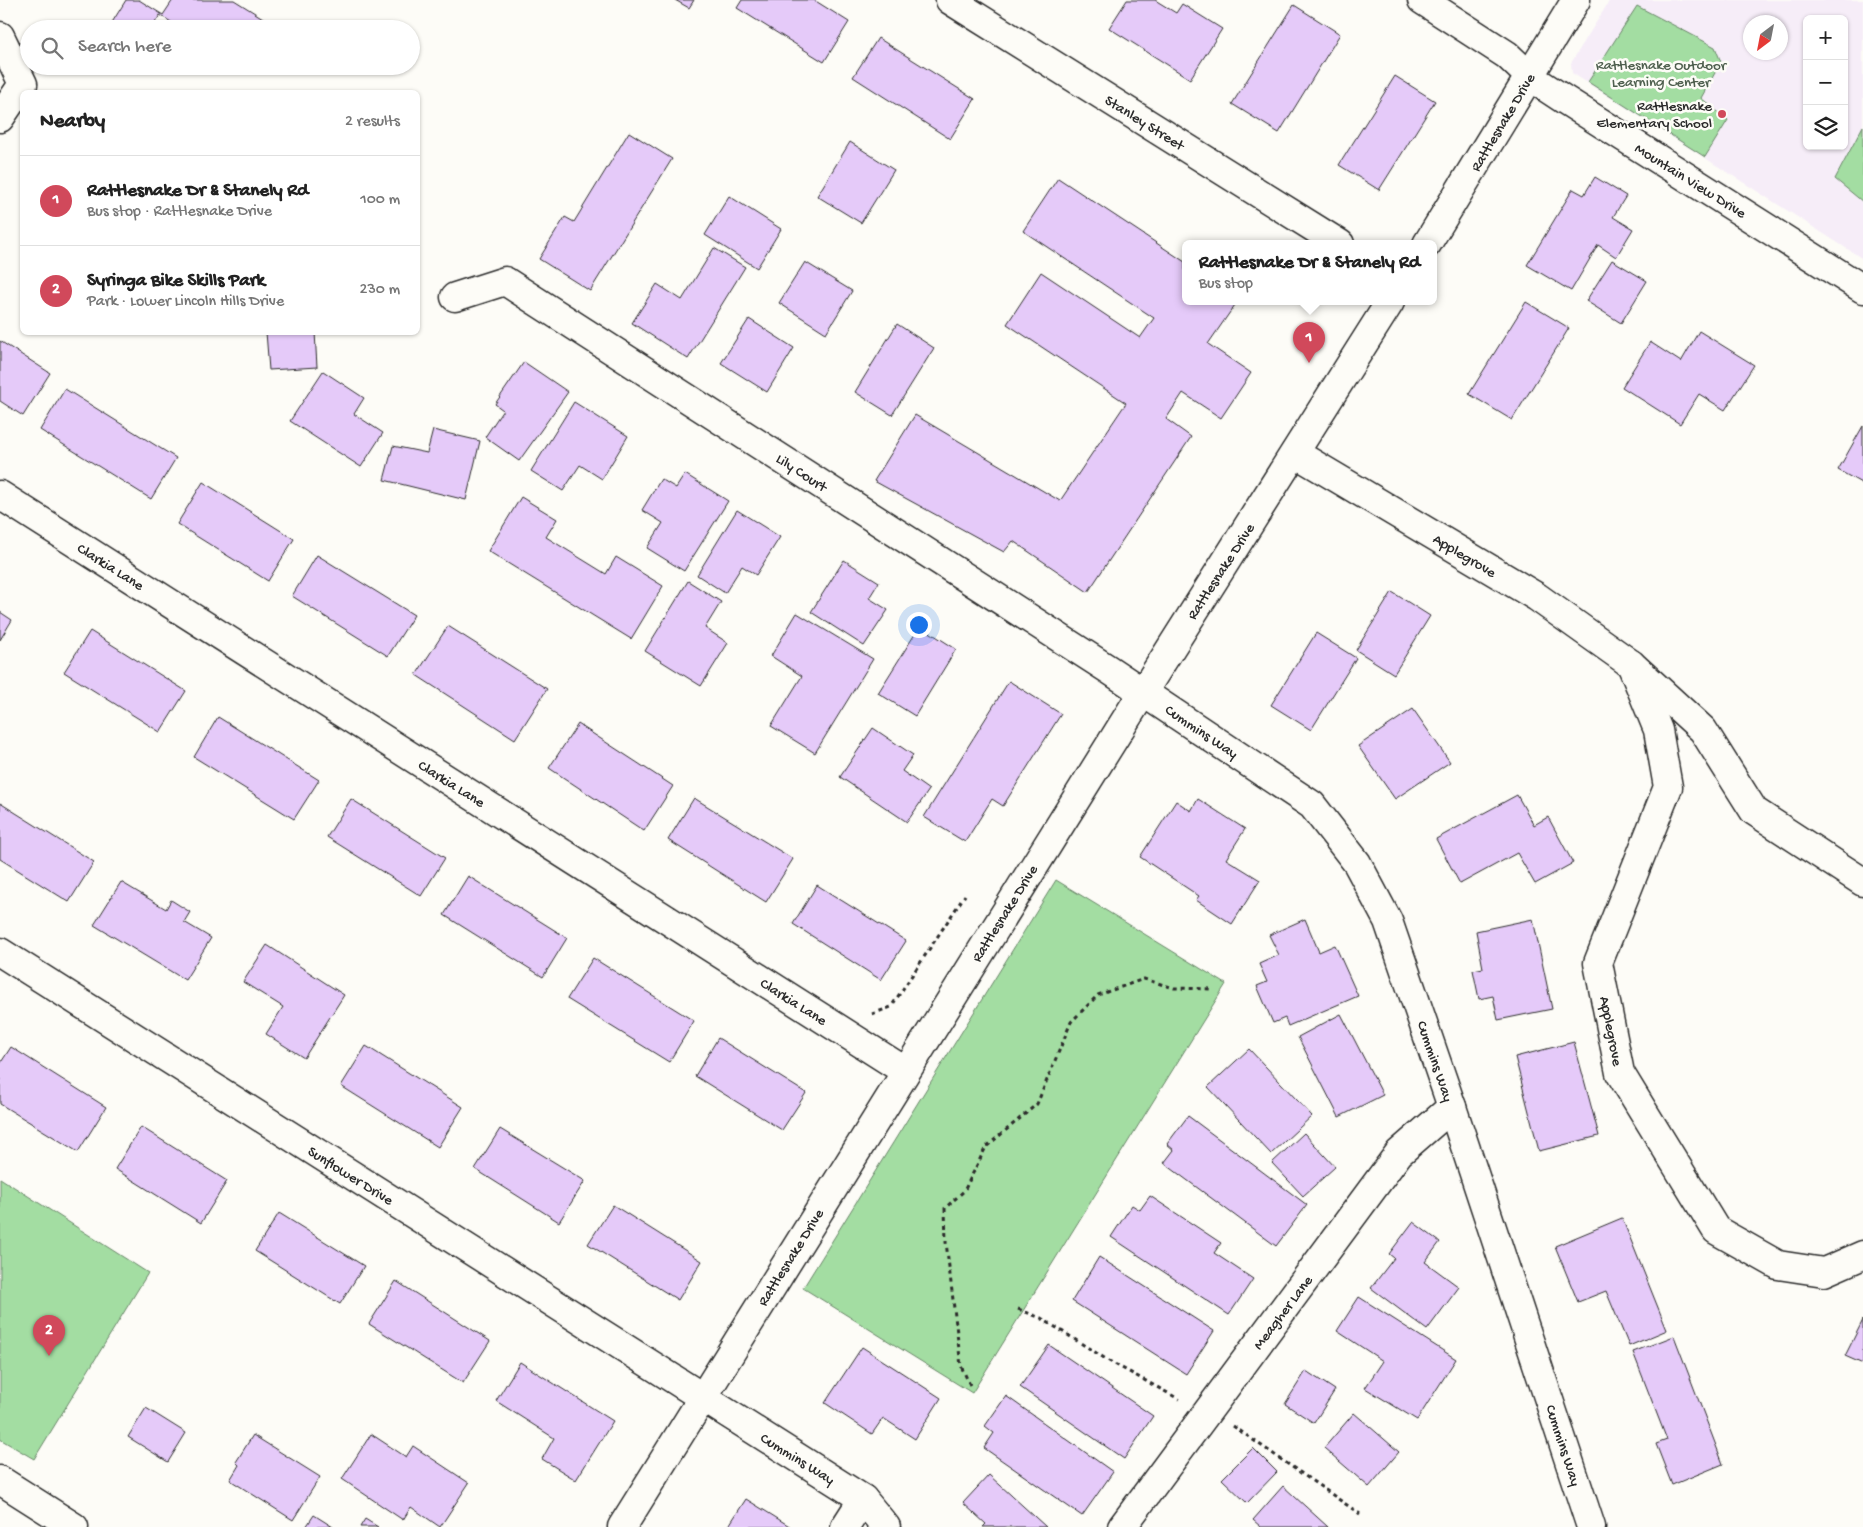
<!DOCTYPE html>
<meta charset="utf-8">
<style>
:root{--surface:#fff;--page:#f2f2f2;--text:#222;--muted:#767676;--line:#e0e0e0;--accent:#d1495b}
body{margin:0;font-family:"Gochi Hand",sans-serif;background:var(--page);color:var(--text)}
.controls{position:absolute;right:15px;top:15px;display:grid;overflow:hidden;border-radius:8px;box-shadow:0 1px 4px #0004}
.controls button{width:45px;height:45px;display:grid;place-items:center;padding:0;border:0;border-bottom:1px solid var(--line);background:var(--surface);color:var(--text);font:25px sans-serif}
.compass{position:absolute;left:1743px;top:15px;width:45px;height:45px;border-radius:50%;background:var(--surface);box-shadow:0 1px 4px #0004;rotate:212deg}
.you{position:absolute;left:918px;top:624px;width:18px;height:18px;margin:-12px;border:4px solid #fff;border-radius:50%;background:#1a73e8;box-shadow:0 0 0 8px #1a73e833}
.badge{display:grid;place-items:center;width:32px;height:32px;border-radius:50%;background:var(--accent);color:#fff;font-size:16px;font-weight:700}
.pin{position:absolute;translate:-50% -41px;filter:drop-shadow(0 1px 2px #0008)}
.pin::after{content:'';position:absolute;top:26px;width:18px;height:15px;background:inherit;clip-path:polygon(0 0,100% 0,50% 100%)}
.popup{position:absolute;left:1182px;top:240px;width:255px;height:65px;box-sizing:border-box;display:grid;place-content:center;border-radius:8px;background:var(--surface);filter:drop-shadow(0 1px 4px #0005);font-size:16px;white-space:nowrap;color:var(--muted)}
.popup b{font-size:19px;color:var(--text)}
.popup::after{content:'';position:absolute;left:50%;top:100%;margin-left:-10px;border:10px solid transparent;border-top-color:var(--surface)}
.list{margin:0;padding:0;list-style:none}
h2{display:flex;justify-content:space-between;align-items:center;height:65px;margin:0;padding:0 20px;font-size:21px}
h2 small{font-size:16px;font-weight:400;color:var(--muted)}
.list li{display:grid;grid-template-columns:32px 1fr auto;gap:15px;align-items:center;box-sizing:border-box;height:90px;padding:0 20px;border-top:1px solid var(--line)}
.list b{display:block;font-size:19px;white-space:nowrap}
.list p{margin:0;font-size:16px;white-space:nowrap;color:var(--muted)}
.list em{font-size:16px;font-style:normal;color:var(--muted)}
.icon{flex:none;width:28px;height:28px;fill:none;stroke:currentColor;stroke-width:2;stroke-linecap:round;stroke-linejoin:round}
.map{position:relative;flex:none;width:1863px;height:1527px;overflow:hidden}
.search{position:absolute;background:var(--surface);box-shadow:0 1px 4px #0004;left:20px;top:20px;width:400px;height:55px;display:flex;align-items:center;gap:12px;box-sizing:border-box;padding:0 18px;border-radius:28px;color:var(--muted);font-size:19px}
.panel{position:absolute;background:var(--surface);box-shadow:0 1px 4px #0004;left:20px;top:90px;width:400px;height:245px;border-radius:8px}
.map>svg:first-child{display:block}
.built{fill:#f6edf8;fill-rule:evenodd}
.green{fill:#a3dda2;stroke:#678466}
.building{fill:#e5caf9;stroke:#2b2b2b}
.lines{fill:none;stroke-linecap:round;stroke-linejoin:round}
.minor-casing{stroke:#2b2b2b;stroke-width:31}
.path{stroke:#2b2b2b;stroke-width:3;stroke-dasharray:4 4;stroke-linecap:butt}
.minor{stroke:#fdfcf7;stroke-width:28}
.poi-dot{fill:#d1495b;stroke:#fdfcf7;stroke-width:2}
.labels{text-anchor:middle;stroke-width:5;stroke-linejoin:round;paint-order:stroke}
.park-label{font-size:15px;fill:#4f604f;stroke:#fdfcf7}
.poi-label{font-size:15px;fill:#2b2b2b;stroke:#fdfcf7;text-anchor:end}
.street-label{font-size:15px;fill:#2b2b2b;stroke:#fdfcf7}
</style>
<div class="map">
<svg width="1863" height="1527" viewBox="0 0 1863 1527">
<rect width="100%" height="100%" fill="#fdfcf7"/>
<filter id="ink" filterUnits="userSpaceOnUse"><feTurbulence type="fractalNoise" baseFrequency=".02" numOctaves="2"/><feDisplacementMap in="SourceGraphic" scale="10" xChannelSelector="R" yChannelSelector="G"/><feConvolveMatrix kernelMatrix="1 2 1 2 8 2 1 2 1" color-interpolation-filters="sRGB"/></filter>
<g filter="url(#ink)">
<path class="built" d="M1610,0H1863V259L1572,73L1571,63ZM1807,19H1844V146H1807ZM1750,22H1780V52H1750Z"/>
<g class="green">
<path d="M1637,6L1715,47L1721,62L1701,98L1728,120L1705,157L1588,82Z"/>
<path d="M1863,126V202L1835,179Z"/>
<path d="M1056,880L1226,984L972,1393L803,1288Z"/>
<path d="M0,1178L148,1273L34,1459L0,1439Z"/>
</g>
<g class="building">
<path d="M126,0H139L163,15L173,0H234L279,28L182,29L160,15L151,29H108Z"/>
<path d="M675,0H694L689,8Z"/>
<path d="M742,0H814L849,22L824,62L737,8Z"/>
<path d="M1127,0H1155L1176,13L1182,4L1222,29L1190,79L1109,28Z"/>
<path d="M1294,5L1340,34L1279,133L1232,104Z"/>
<path d="M878,38L975,99L950,139L853,77Z"/>
<path d="M242,66H255L251,72Z"/>
<path d="M1395,76L1435,101L1379,190L1339,165Z"/>
<path d="M629,132L672,159L590,291L539,259L565,217L574,222Z"/>
<path d="M850,142L894,170L861,223L817,196Z"/>
<path d="M1595,177L1626,196L1613,217L1633,229L1616,257L1598,245L1571,291L1527,265L1573,189L1584,195Z"/>
<path d="M1058,178L1185,262V302H1237L1208,344L1251,373L1221,418L1183,393L1166,419L1191,437L1088,592L1013,541L1004,552L874,481L915,415L1060,501L1126,403L1007,324L1041,272L1140,338L1154,318L1023,231Z"/>
<path d="M729,196L781,229L757,268L705,235Z"/>
<path d="M714,248L745,267L688,359L632,323L657,284L682,300Z"/>
<path d="M1612,260L1647,281L1621,323L1586,301Z"/>
<path d="M805,262L852,291L826,333L779,303Z"/>
<path d="M1526,302L1569,328L1512,420L1469,394Z"/>
<path d="M749,319L794,348L767,392L721,363Z"/>
<path d="M897,324L934,348L892,415L855,392Z"/>
<path d="M1699,331L1754,365L1725,410L1699,394L1680,424L1622,387L1650,342L1681,362Z"/>
<path d="M266,332H315L317,367L269,370Z"/>
<path d="M0,341L50,373L23,416L0,401Z"/>
<path d="M524,362L568,392L519,461L485,437L503,410L495,404Z"/>
<path d="M323,371L364,398L354,414L383,433L361,467L290,421Z"/>
<path d="M65,389L176,458L151,499L40,430Z"/>
<path d="M574,402L628,436L602,479L580,465L563,491L531,471Z"/>
<path d="M1863,426V484L1838,470Z"/>
<path d="M433,430L480,441L466,500L384,480L393,446L427,453Z"/>
<path d="M685,474L728,501L684,571L647,548L663,523L642,510L661,479L676,488Z"/>
<path d="M203,482L294,539L268,581L177,524Z"/>
<path d="M521,497L557,519L546,537L606,574L616,557L663,586L631,639L488,551Z"/>
<path d="M737,510L780,537L756,575L742,566L725,593L697,575Z"/>
<path d="M317,555L414,615L388,656L292,596Z"/>
<path d="M844,560L879,582L869,598L888,610L864,646L811,612Z"/>
<path d="M688,581L721,602L705,628L728,643L701,686L645,651Z"/>
<path d="M1392,592L1430,616L1394,674L1356,650Z"/>
<path d="M0,612L12,620L0,640Z"/>
<path d="M797,613L873,659L815,753L771,726L802,676L771,656Z"/>
<path d="M448,626L547,689L515,739L416,675Z"/>
<path d="M920,626L956,649L915,716L878,693Z"/>
<path d="M90,631L186,691L160,732L64,672Z"/>
<path d="M1316,633L1356,658L1311,730L1271,705Z"/>
<path d="M1009,681L1061,714L1003,806L992,799L965,842L924,817Z"/>
<path d="M1413,709L1450,762L1395,799L1358,746Z"/>
<path d="M218,717L319,780L294,819L194,757Z"/>
<path d="M578,724L673,786L644,831L549,768Z"/>
<path d="M873,728L913,755L902,771L929,790L907,822L840,777Z"/>
<path d="M1517,795L1534,825L1548,817L1573,863L1535,884L1517,853L1460,884L1436,839Z"/>
<path d="M694,798L793,859L766,902L668,840Z"/>
<path d="M351,799L445,858L421,896L327,837Z"/>
<path d="M1198,799L1245,829L1226,859L1260,880L1232,924L1196,900L1199,896L1140,857L1176,801L1191,811Z"/>
<path d="M0,803L94,862L69,902L0,859Z"/>
<path d="M468,876L567,938L543,977L444,915Z"/>
<path d="M121,882L166,909L171,900L190,912L184,922L211,938L185,980L94,925Z"/>
<path d="M817,885L906,941L881,980L793,924Z"/>
<path d="M1305,919L1319,952L1335,945L1358,996L1288,1026L1285,1018L1273,1023L1257,986L1267,982L1259,964L1279,955L1269,935Z"/>
<path d="M1533,919L1552,1009L1498,1020L1493,996L1479,999L1473,970L1483,968L1476,931Z"/>
<path d="M267,945L344,995L304,1058L266,1034L283,1007L243,982Z"/>
<path d="M593,958L694,1021L669,1062L567,999Z"/>
<path d="M1341,1014L1383,1095L1339,1117L1298,1037Z"/>
<path d="M718,1038L806,1093L782,1130L695,1076Z"/>
<path d="M1574,1042L1599,1136L1539,1151L1515,1057Z"/>
<path d="M366,1046L463,1107L438,1147L341,1086Z"/>
<path d="M11,1047L106,1107L78,1152L0,1104V1064Z"/>
<path d="M1249,1049L1312,1116L1271,1154L1208,1087Z"/>
<path d="M1188,1116L1307,1205L1276,1246L1164,1163L1174,1150L1167,1144Z"/>
<path d="M141,1127L227,1181L201,1223L115,1169Z"/>
<path d="M500,1129L585,1181L559,1222L475,1169Z"/>
<path d="M1304,1133L1335,1167L1303,1196L1272,1163Z"/>
<path d="M1150,1196L1221,1243L1214,1253L1253,1279L1229,1315L1111,1237L1132,1205L1140,1210Z"/>
<path d="M613,1205L702,1261L678,1300L588,1244Z"/>
<path d="M279,1213L364,1266L340,1304L255,1251Z"/>
<path d="M1622,1218L1667,1330L1629,1346L1606,1291L1578,1302L1555,1246Z"/>
<path d="M1413,1222L1440,1242L1425,1262L1459,1287L1427,1330L1371,1288L1394,1258L1389,1254Z"/>
<path d="M1099,1257L1214,1331L1186,1374L1072,1301Z"/>
<path d="M396,1281L490,1341L463,1383L369,1324Z"/>
<path d="M1359,1297L1456,1359L1417,1420L1365,1388L1383,1361L1337,1331Z"/>
<path d="M1863,1320V1364L1845,1356Z"/>
<path d="M1674,1336L1723,1464L1672,1485L1656,1444L1667,1440L1633,1352Z"/>
<path d="M1049,1345L1153,1416L1124,1459L1020,1387Z"/>
<path d="M862,1347L941,1398L915,1439L883,1418L872,1434L825,1403Z"/>
<path d="M520,1362L613,1421L576,1480L542,1459L554,1438L496,1401Z"/>
<path d="M1306,1371L1335,1390L1314,1423L1285,1404Z"/>
<path d="M1006,1396L1113,1472L1082,1516L984,1448L994,1433L985,1426Z"/>
<path d="M146,1408L186,1433L168,1462L128,1437Z"/>
<path d="M1354,1413L1399,1452L1369,1487L1324,1448Z"/>
<path d="M371,1434L406,1457L413,1446L469,1483L440,1527L411,1507L403,1520L342,1479Z"/>
<path d="M253,1435L320,1477L293,1520L230,1480L239,1465L236,1462Z"/>
<path d="M1253,1448L1277,1472L1247,1503L1222,1479Z"/>
<path d="M989,1475L1046,1527H983L986,1524L963,1503Z"/>
<path d="M1283,1486L1328,1527H1261L1253,1520Z"/>
<path d="M746,1499L791,1527H728Z"/>
<path d="M314,1515L333,1527H306Z"/>
<path d="M365,1519L378,1527H360Z"/>
</g>
<g class="lines">
<defs>
<g id="minor">
<path d="M950,0L1340,244"/>
<path d="M1422,0L1507,55L1530,77L1565,100L1863,289"/>
<path d="M0,36L23,84L0,118"/>
<path d="M1427,244L1576,0"/>
<path d="M455,297L505,281L1108,669L1312,805L1357,863L1388,921L1452,1107L1591,1527"/>
<path d="M1295,453L1537,597L1631,664L1703,730L1754,811L1863,882"/>
<path d="M0,495L905,1071"/>
<path d="M1631,664L1658,730L1668,787L1598,963L1620,1073L1716,1230L1778,1265L1824,1272L1863,1255"/>
<path d="M0,952L863,1499L886,1527"/>
<path d="M0,1480L74,1527"/>
<path d="M622,1527L1143,692L1390,302"/>
<path d="M845,1527L863,1499"/>
<path d="M1122,1527L1399,1153L1452,1107"/>
</g>
</defs>
<use href="#minor" class="minor-casing"/>
<g class="path">
<path d="M872,1014L891,1007L965,895"/>
<path d="M1018,1309L1041,1318L1109,1361L1179,1399"/>
<path d="M970,1385L961,1366L946,1242L945,1208L964,1191L986,1147L1037,1104L1071,1022L1098,995L1144,979L1174,988L1212,989"/>
<path d="M1233,1426L1360,1514"/>
</g>
<use href="#minor" class="minor"/>
</g>
</g>
<circle class="poi-dot" cx="1722" cy="114" r="5"/>
<g class="labels">
<g class="park-label">
<text x="1661" y="69">Rattlesnake Outdoor<tspan x="1661" dy="17">Learning Center</tspan></text>
</g>
<g class="poi-label">
<text x="1712" y="110">Rattlesnake<tspan x="1712" dy="17">Elementary School</tspan></text>
</g>
<g class="street-label">
<text transform="translate(1145 122) rotate(32)" y="5">Stanley Street</text>
<text transform="translate(1502 122) rotate(-59)" y="5">Rattlesnake Drive</text>
<text transform="translate(1691 180) rotate(32)" y="5">Mountain View Drive</text>
<text transform="translate(802 472) rotate(33)" y="5">Lily Court</text>
<text transform="translate(1465 555) rotate(31)" y="5">Applegrove</text>
<text transform="translate(111 566) rotate(32)" y="5">Clarkia Lane</text>
<text transform="translate(1220 571) rotate(-57)" y="5">Rattlesnake Drive</text>
<text transform="translate(1202 731) rotate(34)" y="5">Cummins Way</text>
<text transform="translate(452 783) rotate(32)" y="5">Clarkia Lane</text>
<text transform="translate(1004 913) rotate(-58)" y="5">Rattlesnake Drive</text>
<text transform="translate(794 1001) rotate(32)" y="5">Clarkia Lane</text>
<text transform="translate(1612 1031) rotate(79)" y="5">Applegrove</text>
<text transform="translate(1436 1061) rotate(71)" y="5">Cummins Way</text>
<text transform="translate(351 1175) rotate(32)" y="5">Sunflower Drive</text>
<text transform="translate(790 1257) rotate(-58)" y="5">Rattlesnake Drive</text>
<text transform="translate(1282 1312) rotate(-53)" y="5">Meagher Lane</text>
<text transform="translate(1564 1445) rotate(72)" y="5">Cummins Way</text>
<text transform="translate(798 1458) rotate(32)" y="5">Cummins Way</text>
</g>
</g>
</svg>
<div class="controls">
<button>+</button>
<button>−</button>
<button><svg class="icon" aria-label="layers" viewBox="0 0 24 24"><path d="M12 4l9 5-9 5-9-5zM3 14l9 5 9-5"/></svg></button>
</div>
<svg class="compass" viewBox="-18 -18 36 36"><path d="M0-13l5 13h-10z" fill="#e53935"/><path d="M0 13l5-13h-10z" fill="#767676"/></svg>
<div class="you"></div>
<div class="pin badge" style="left:1309px;top:363px">1</div>
<div class="popup"><b>Rattlesnake Dr &amp; Stanely Rd</b>Bus stop</div>
<div class="pin badge" style="left:49px;top:1356px">2</div>
<div class="search"><svg class="icon" aria-label="search" viewBox="0 0 24 24"><circle cx="10" cy="10" r="6"/><path d="M15 15l6 6"/></svg>Search here</div>
<section class="panel">
<h2>Nearby<small>2 results</small></h2>
<ul class="list">
<li><span class="badge">1</span><div><b>Rattlesnake Dr &amp; Stanely Rd</b><p>Bus stop · Rattlesnake Drive</p></div><em>100 m</em></li>
<li><span class="badge">2</span><div><b>Syringa Bike Skills Park</b><p>Park · Lower Lincoln Hills Drive</p></div><em>230 m</em></li>
</ul>
</section>
</div>
